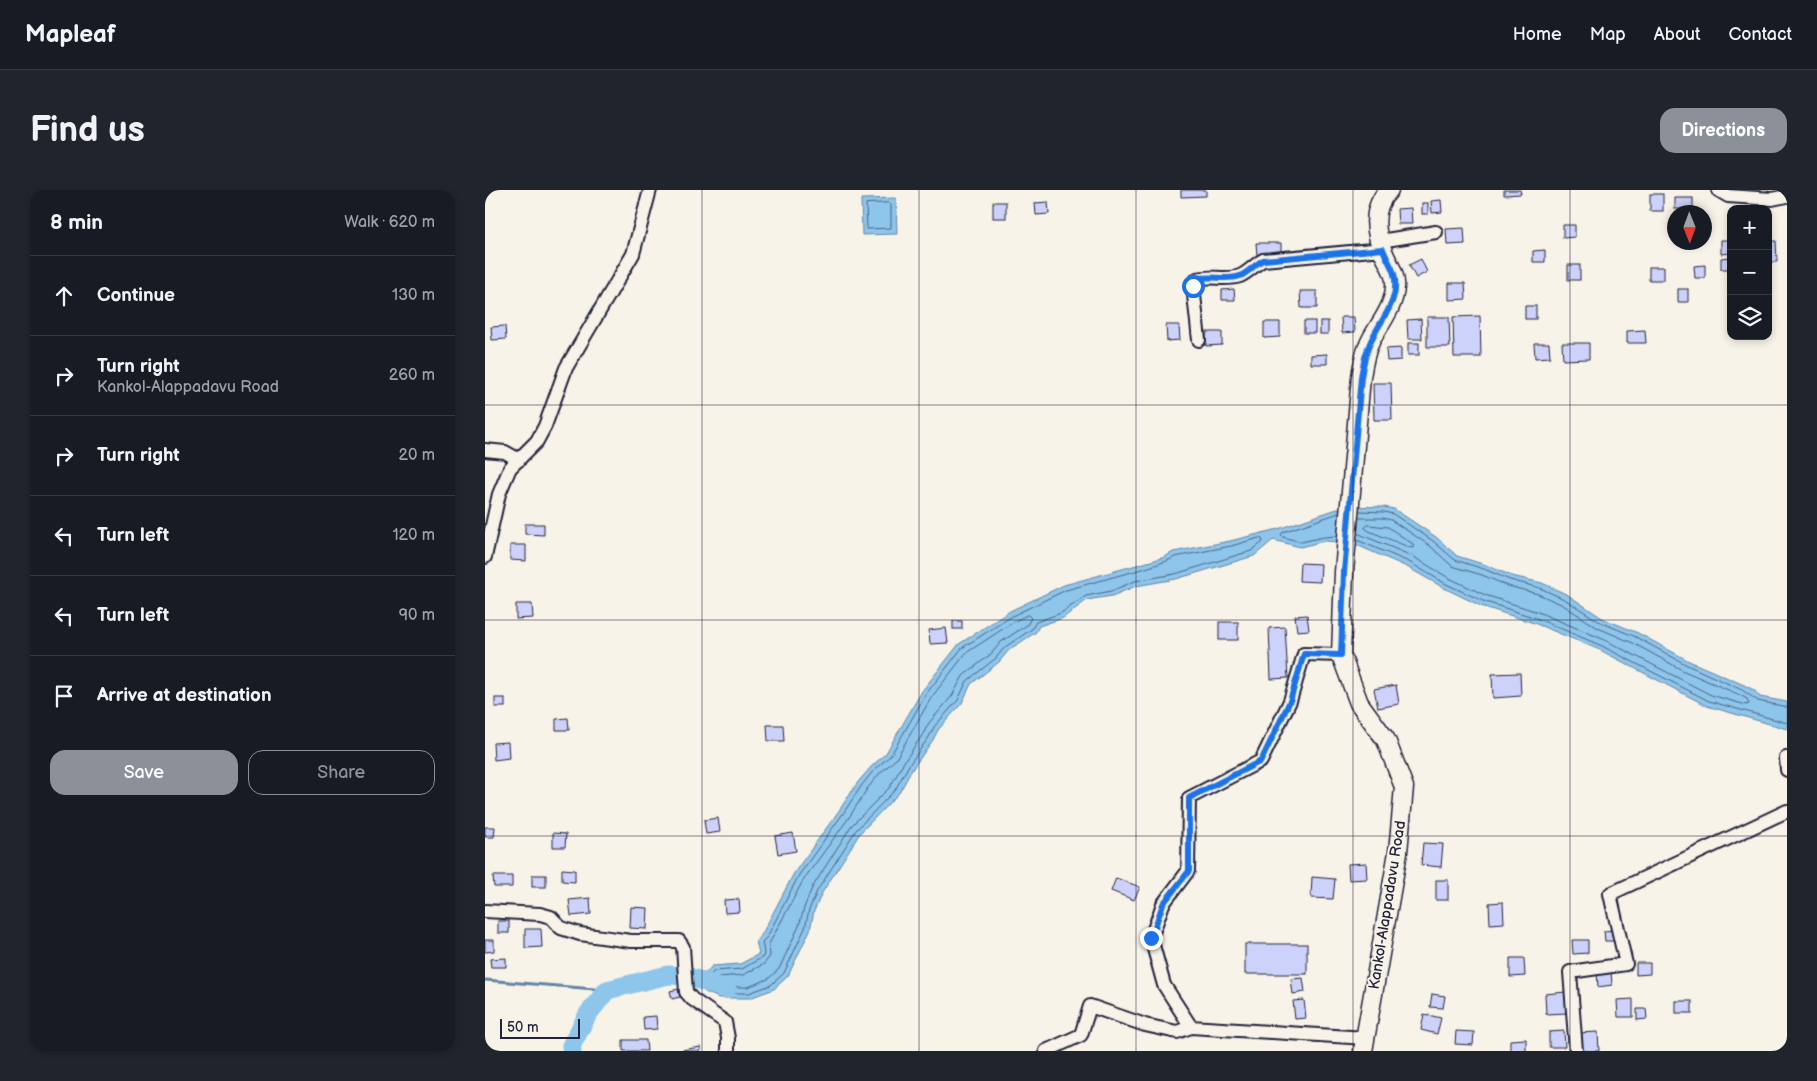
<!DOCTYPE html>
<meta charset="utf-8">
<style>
:root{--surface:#171b24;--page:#20242c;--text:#f1f3f6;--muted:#9ea1a6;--line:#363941;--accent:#8c9099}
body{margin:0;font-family:"Balsamiq Sans",sans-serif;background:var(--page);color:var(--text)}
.controls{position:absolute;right:15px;top:15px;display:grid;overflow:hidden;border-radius:10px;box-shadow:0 2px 8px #0003}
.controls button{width:45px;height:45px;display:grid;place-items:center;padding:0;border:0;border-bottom:1px solid var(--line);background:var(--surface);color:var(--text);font:25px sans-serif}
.compass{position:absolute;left:1182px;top:15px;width:45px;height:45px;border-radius:50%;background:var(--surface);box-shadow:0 2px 8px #0003;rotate:179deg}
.scale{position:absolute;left:15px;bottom:12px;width:80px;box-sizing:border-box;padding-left:5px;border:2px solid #22223b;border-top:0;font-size:14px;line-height:18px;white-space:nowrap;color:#22223b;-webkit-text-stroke:4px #f7f3e8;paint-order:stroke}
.stop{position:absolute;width:15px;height:15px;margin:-11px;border:4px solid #1a73e8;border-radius:50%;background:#fff}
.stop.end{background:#1a73e8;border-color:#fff;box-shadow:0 1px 5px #0008}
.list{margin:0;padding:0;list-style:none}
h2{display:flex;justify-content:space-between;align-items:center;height:65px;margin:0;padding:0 20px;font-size:21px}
h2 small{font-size:16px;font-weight:400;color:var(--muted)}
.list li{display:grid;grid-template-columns:32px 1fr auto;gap:15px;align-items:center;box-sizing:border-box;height:80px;padding:0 20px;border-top:1px solid var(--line)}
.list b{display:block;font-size:19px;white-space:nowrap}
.list p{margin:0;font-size:16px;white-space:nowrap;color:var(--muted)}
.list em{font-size:16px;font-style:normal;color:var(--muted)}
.actions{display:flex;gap:10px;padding:15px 20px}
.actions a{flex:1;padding:11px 0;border:1px solid var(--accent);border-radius:15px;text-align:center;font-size:18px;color:var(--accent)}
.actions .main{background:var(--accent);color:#fff}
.icon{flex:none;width:28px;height:28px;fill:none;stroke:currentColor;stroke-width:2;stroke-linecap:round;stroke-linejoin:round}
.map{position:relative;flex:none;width:1302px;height:861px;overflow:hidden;border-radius:15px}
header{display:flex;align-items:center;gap:30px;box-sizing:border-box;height:70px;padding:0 25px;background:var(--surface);border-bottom:1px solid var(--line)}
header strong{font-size:24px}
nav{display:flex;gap:28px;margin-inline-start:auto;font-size:18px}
.intro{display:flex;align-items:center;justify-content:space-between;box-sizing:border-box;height:120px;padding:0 30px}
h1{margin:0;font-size:35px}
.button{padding:12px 22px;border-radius:15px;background:var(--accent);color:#fff;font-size:18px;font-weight:700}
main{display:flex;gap:30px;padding:0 30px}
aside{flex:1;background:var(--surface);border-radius:15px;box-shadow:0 2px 8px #0003}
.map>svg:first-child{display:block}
.water{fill:#8dc5eb;stroke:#6284a5}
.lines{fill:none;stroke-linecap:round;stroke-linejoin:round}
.shore{stroke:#4d6381;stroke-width:1}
.stream{stroke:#6284a5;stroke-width:3}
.river{stroke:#8dc5eb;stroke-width:19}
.building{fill:#ccd2fa;stroke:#22223b}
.street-casing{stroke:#22223b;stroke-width:16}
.secondary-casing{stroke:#22223b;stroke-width:21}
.street{stroke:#f7f3e8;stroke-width:12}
.secondary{stroke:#f7f3e8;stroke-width:18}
.route{stroke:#1a73e8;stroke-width:6}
.grid{fill:none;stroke:#22223b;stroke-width:1;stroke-opacity:0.55}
.labels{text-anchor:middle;stroke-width:4;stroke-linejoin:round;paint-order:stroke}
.street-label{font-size:15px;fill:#22223b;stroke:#f7f3e8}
</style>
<header>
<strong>Mapleaf</strong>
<nav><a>Home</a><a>Map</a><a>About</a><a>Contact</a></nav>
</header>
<div class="intro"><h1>Find us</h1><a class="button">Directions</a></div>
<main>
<aside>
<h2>8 min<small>Walk · 620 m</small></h2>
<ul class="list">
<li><svg class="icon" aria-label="ahead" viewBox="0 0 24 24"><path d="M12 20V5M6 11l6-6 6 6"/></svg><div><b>Continue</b></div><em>130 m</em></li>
<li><svg class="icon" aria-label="right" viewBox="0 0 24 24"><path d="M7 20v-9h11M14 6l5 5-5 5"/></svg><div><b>Turn right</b><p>Kankol-Alappadavu Road</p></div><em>260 m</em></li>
<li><svg class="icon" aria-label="right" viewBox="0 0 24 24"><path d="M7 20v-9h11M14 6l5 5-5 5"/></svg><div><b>Turn right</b></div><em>20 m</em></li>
<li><svg class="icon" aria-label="left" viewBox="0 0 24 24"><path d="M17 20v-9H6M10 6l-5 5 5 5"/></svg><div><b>Turn left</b></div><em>120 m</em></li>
<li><svg class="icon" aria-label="left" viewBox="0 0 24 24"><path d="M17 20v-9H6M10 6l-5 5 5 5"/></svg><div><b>Turn left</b></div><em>90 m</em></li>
<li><svg class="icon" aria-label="arrive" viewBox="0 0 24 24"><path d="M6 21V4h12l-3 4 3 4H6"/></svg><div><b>Arrive at destination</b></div></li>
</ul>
<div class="actions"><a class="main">Save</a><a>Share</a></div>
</aside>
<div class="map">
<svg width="1302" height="861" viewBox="0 0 1302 861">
<rect width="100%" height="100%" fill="#f7f3e8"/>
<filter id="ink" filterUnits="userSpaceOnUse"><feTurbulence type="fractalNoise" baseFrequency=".02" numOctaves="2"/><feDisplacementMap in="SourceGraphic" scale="10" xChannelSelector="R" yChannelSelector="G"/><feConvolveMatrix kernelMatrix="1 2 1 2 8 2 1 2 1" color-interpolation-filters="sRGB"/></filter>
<g filter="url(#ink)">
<g class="water">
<path d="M411,8L412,44L377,45L376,9Z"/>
<path d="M861,316L899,317L909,319L951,347L972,366L1001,375L1027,386L1057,393L1083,405L1117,428L1153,443L1204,471L1259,495L1269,500L1275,507L1302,512V539L1222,516L1115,460L1049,433L996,416L959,398L922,377L867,353L840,351L815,357L788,350L769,366L691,389L651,396L627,406L602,410L578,428L554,436L551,442L524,460L514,472L486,494L477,513L453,540L448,550L428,578L414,603L375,643L337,703L329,721L325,740L303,786L289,799L265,808H234L220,802L217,797L221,783L227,776L255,774L274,764L271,751L277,744L309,683L353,622L373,592L386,577L401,563L437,501L474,454L525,421L579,395L659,373L680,367L688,362L745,351L793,339Z"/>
</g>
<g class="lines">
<g class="shore">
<path d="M403,13L406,15V38L382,39L381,14Z"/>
<path d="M874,321L899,322L908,324L948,351L970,370L999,379L1025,390L1055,398L1081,410L1115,432L1151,447L1202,475L1257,500L1273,511L1302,517"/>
<path d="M883,335L903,337L928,354L929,357L926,358L884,341L880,338Z"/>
<path d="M872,343L927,366L964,388L1000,405L1053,422L1120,450L1226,505L1261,515L1264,514L1262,509L1255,505L1199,481L1148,453L1113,438L1078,415L1053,404L1023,396L997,385L967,376L944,355L906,330L898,328H874"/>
<path d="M852,346L839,347L816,352L798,347L796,345L798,342L854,323"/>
<path d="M775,348L777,349L778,352L766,361L690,384L650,391L626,401L601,406L576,423L551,432L547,439L520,457L511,468L482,491L473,510L449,537L444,547L424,575L410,600L371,640L332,701L324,720L320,738L299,783L286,795L264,803H235L223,798L225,786L229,781L257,779L278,767L279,763L277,752L282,747L314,685L357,625L377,595L389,580L406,565L441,504L477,458L527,426L581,400L661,378L682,371L690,367L746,356Z"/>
<path d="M872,350L924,372L961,394L998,411L1051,428L1117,456L1224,511L1302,533"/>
<path d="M543,425L546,428L542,435L516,452L506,464L478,486L467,506L444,533L438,544L419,572L405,597L366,636L327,698L319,718L314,736L294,779L283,789L263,797H236L231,795L230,792L233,787L258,785L279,774L285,766L284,754L319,689L363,629L382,599L394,584L411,569L446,508L481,463L530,431Z"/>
</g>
<path class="stream" d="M0,790L122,800"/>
<path class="river" d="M87,861L86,856L103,824L122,800L183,785L201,786L242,799"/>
</g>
<g class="building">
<path d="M696,0H721V6L696,7Z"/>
<path d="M1019,0H1035L1036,4L1019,5Z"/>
<rect x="1165" y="4" width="13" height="17"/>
<rect x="1190" y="8" width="18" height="11"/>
<path d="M956,10L957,22L947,23L946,11Z"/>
<rect x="508" y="12" width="13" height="16"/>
<path d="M563,12L564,24L551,25L550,13Z"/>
<rect x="937" y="13" width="6" height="11"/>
<path d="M926,18L927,34H913L912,19Z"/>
<path d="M1078,35H1090V47L1078,48Z"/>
<path d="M979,38L980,54L962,55L961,39Z"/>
<path d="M1236,50H1246V63L1236,64Z"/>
<path d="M1283,51H1291L1292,72H1283Z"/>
<path d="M771,53H796V64L772,65Z"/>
<path d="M1060,60V72H1048V61Z"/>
<path d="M1246,67V79H1236V68Z"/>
<path d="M936,69L942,82L931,88L924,75Z"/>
<rect x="1083" y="75" width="12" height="15"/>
<path d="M1220,75V88H1210L1209,76Z"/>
<rect x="1164" y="77" width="15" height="13"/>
<path d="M964,93H980L981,109L964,110Z"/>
<path d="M749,99L750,110H737V100Z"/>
<rect x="1193" y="99" width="10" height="13"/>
<path d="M815,101H832V118H816Z"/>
<rect x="1040" y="116" width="11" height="13"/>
<path d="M995,126L996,167H969L968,127Z"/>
<path d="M856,127H869L870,142L857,143Z"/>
<path d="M942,127H964L965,157H942Z"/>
<path d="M936,129L937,149H923L922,130Z"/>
<rect x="819" y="131" width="11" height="12"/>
<rect x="835" y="131" width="8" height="13"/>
<path d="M779,132H795V147L779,148Z"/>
<path d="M681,135H694L695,150L682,151Z"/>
<path d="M20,136L21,149L7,150L6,137Z"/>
<path d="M1160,140L1161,153H1142V141Z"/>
<path d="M721,142H737V155L721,156Z"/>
<rect x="923" y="153" width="11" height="12"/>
<path d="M1049,153H1064L1065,167L1050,168Z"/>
<path d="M1077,153H1104V169L1078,170Z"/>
<path d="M916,158V170L902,171L901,159Z"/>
<path d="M842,164V174H826V165Z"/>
<path d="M888,193H906L907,230H889Z"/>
<path d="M40,334H59V345L40,344Z"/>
<path d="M25,355H41V371L25,370Z"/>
<path d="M815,373L836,374L835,392L814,391Z"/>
<path d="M31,414H47L48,428L31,429Z"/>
<path d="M822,425L824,440L812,441L810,426Z"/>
<rect x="468" y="431" width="9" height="8"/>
<rect x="734" y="432" width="19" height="18"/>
<path d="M800,437L803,488L786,489L784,438Z"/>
<path d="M461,438L463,453L445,454L444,440Z"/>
<path d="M1035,483L1036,506L1008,508L1007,484Z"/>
<path d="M911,495L914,514L893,518L889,499Z"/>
<rect x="10" y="508" width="10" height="9"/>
<path d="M83,528L84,540H71V529Z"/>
<path d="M282,535H298L299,551H283Z"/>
<path d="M23,552L24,568L9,570L8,553Z"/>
<path d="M233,628L235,642L221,644L219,630Z"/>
<path d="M0,637H10L9,647H0Z"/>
<path d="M68,643L81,644L80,657H68Z"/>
<path d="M308,643L311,661L293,664L290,646Z"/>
<path d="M938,653L958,654L956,677L936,675Z"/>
<path d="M881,673L882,689L864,690L863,674Z"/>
<path d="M77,679L90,680V692L77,691Z"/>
<rect x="47" y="685" width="14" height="12"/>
<path d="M8,686H27V697H9Z"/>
<path d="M827,687L850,689L848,709L826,708Z"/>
<path d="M631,688L655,697L649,710L626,701Z"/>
<rect x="951" y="690" width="12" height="20"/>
<path d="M105,708L106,724L86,726L84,710Z"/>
<path d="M254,709L255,722L240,723L239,710Z"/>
<path d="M1018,712L1019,733L1005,734L1004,713Z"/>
<path d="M146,717L163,718L162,739L145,738Z"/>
<rect x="13" y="731" width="11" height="12"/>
<path d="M40,739H56L57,757L40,758Z"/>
<path d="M1129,740L1130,751H1120L1119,741Z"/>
<path d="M0,750H9V761L0,762Z"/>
<path d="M1087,750H1103V763L1088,764Z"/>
<rect x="760" y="754" width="62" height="30"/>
<path d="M21,768V777H6L5,769Z"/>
<path d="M1025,768H1039L1040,786L1025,787Z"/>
<path d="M1151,773H1165V784L1151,785Z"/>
<path d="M1126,781L1127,795L1113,797L1112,783Z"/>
<path d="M818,788L820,802L808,804L806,789Z"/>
<path d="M194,799L195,807L187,809L185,801Z"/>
<path d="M1081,802L1082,823L1061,824L1060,804Z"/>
<path d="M947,804L960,806L958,818L945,817Z"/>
<path d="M1148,809V827H1133L1132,810Z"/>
<path d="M819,810L821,828L810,829L808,811Z"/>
<rect x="1191" y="811" width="16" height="12"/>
<path d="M1152,819H1161L1162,829L1152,830Z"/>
<path d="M939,824L956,828L952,844L936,840Z"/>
<path d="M171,826L172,839L159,840L158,827Z"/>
<path d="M971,841L989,842L988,855L970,854Z"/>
<path d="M1079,841L1080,857H1064V842Z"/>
<path d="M1113,842L1114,861H1094V843Z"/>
<path d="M1041,849V861H1025V850Z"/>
<path d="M138,850H161L162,861H138Z"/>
<path d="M216,857V861H197L196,860Z"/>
</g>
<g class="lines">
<defs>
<g id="street">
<path d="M1233,0L1243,6L1287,9L1302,6"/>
<path d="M895,51L951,42"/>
<path d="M714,150L708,96L712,89C726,85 741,91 755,86C764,82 769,75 778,70L898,59"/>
<path d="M0,260L20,262L34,270"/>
<path d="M0,367L14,304L25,278L52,251L60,236L81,178L148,64L165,0"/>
<path d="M856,465L819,464L805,511L776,571L704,608L703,681L678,714L666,748L679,795L706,837L881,848"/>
<path d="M1301,568L1302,580"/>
<path d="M0,721L55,724L66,727L76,738L95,744L146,751H194L198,757L201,802L207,809L240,832L243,848V861"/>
<path d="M561,861L596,845L605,816L660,835L692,842L706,837"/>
<path d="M1091,861L1085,782L1141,774L1125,704L1302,621"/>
</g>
<path id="secondary" d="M878,861L913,662L919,597L901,550L874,513L856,465L859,382L876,187C878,174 880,161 886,150C895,133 909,117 910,97C911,86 906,78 901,68C890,46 885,19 904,0"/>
</defs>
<use href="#street" class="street-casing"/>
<use href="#secondary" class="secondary-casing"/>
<use href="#street" class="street"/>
<use href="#secondary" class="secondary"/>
</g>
</g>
<g class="lines" filter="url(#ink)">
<path class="route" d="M666,748L678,714L704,681V608L776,571L805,511L819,464L856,465L859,382L876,187C878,175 880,164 885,153C894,131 916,111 909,84C907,76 901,68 898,59L778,70C769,75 763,83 755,86C742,91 726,85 712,89L708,96"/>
</g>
<path class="grid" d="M217,0V861M434,0V861M651,0V861M868,0V861M1085,0V861M0,215H1302M0,430H1302M0,646H1302"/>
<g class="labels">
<g class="street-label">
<text transform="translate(902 715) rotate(-81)" y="5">Kankol-Alappadavu Road</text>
</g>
</g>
</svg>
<div class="controls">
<button>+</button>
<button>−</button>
<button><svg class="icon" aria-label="layers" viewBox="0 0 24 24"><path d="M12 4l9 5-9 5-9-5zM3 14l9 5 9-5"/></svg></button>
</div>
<svg class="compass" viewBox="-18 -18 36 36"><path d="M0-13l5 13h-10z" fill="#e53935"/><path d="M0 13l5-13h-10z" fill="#9ea1a6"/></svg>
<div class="scale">50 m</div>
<div class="stop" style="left:708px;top:96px"></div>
<div class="stop end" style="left:666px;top:748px"></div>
</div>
</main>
